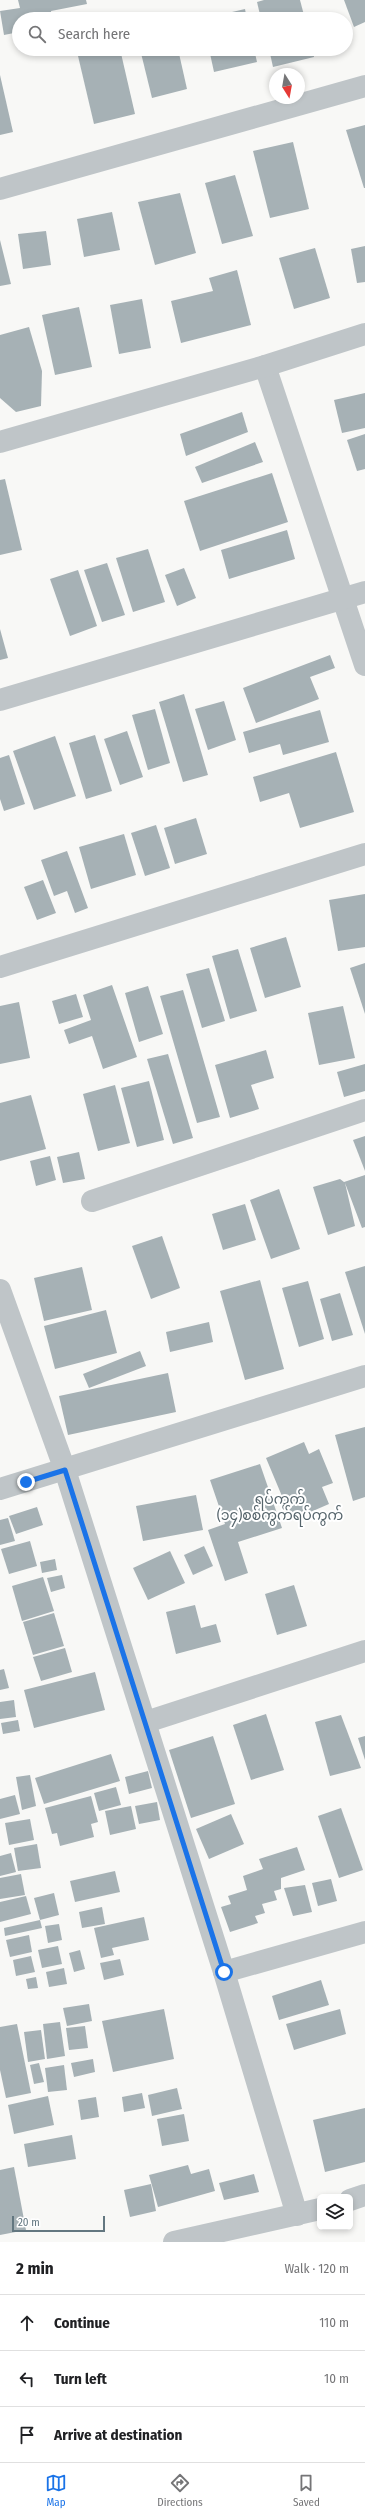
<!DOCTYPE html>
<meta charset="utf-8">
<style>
:root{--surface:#fff;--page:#f6f6f6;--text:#202124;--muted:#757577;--line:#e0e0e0;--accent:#1a73e8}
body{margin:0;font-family:"Fira Sans Condensed","Noto Sans Myanmar",sans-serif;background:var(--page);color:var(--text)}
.controls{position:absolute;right:12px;bottom:12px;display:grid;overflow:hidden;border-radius:6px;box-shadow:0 2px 6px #0003}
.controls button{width:36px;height:36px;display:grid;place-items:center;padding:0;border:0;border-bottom:1px solid var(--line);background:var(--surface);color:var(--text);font:20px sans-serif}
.compass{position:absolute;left:269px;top:68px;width:36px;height:36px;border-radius:50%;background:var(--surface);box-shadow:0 2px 6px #0003;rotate:169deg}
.scale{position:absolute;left:12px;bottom:10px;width:93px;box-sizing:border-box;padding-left:4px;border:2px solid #637780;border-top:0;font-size:11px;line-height:14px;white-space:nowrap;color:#637780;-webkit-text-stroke:3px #fff;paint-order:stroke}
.stop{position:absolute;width:12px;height:12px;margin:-9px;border:3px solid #1a73e8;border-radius:50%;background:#fff}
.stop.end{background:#1a73e8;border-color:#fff;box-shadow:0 1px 4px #0008}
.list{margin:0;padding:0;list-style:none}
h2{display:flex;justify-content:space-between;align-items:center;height:52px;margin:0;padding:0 16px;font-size:17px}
h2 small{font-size:13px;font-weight:400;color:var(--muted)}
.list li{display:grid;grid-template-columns:26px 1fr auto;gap:12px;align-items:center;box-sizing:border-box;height:56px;padding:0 16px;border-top:1px solid var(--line)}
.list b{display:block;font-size:15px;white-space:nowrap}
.list em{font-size:13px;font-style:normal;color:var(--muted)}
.icon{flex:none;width:22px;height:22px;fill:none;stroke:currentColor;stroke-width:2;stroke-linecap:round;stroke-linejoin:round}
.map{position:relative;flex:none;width:365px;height:2242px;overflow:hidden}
.search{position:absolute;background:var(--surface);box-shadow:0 2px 6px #0003;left:12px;right:12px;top:12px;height:44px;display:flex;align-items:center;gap:10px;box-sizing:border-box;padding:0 14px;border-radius:22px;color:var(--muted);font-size:15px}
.sheet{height:220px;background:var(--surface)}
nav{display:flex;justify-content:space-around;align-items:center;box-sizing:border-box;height:56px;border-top:1px solid var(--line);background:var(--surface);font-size:11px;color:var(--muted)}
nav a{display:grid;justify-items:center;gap:2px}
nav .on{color:var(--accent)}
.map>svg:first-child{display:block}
.building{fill:#a6b1b5}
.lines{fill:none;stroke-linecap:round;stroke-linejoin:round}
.minor{stroke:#bfc5c8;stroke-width:22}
.route{stroke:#1a73e8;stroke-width:5}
.labels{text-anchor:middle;stroke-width:4;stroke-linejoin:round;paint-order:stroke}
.quarter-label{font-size:14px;fill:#55646b;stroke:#fff}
</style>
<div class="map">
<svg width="365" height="2242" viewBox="0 0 365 2242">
<rect width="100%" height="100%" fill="#f8f8f6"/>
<g class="building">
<path d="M18,0H86L87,4L51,11L52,19H19V32L4,35L0,11L20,8Z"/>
<path d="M264,0H300L305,19H261L257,2Z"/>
<path d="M344,0H365V22L354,27Z"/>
<path d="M245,9L247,19H206V18Z"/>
<path d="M110,49H120L135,114L94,124L78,56Z"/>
<path d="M140,49H178L187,89L152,98Z"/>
<path d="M209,49H254L257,62L214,72Z"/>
<path d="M269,49H313L314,57L273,67Z"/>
<path d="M0,75L13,132L0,135Z"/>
<path d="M365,125V188H364L346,130Z"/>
<path d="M293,142L309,209L270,218L253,151Z"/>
<path d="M235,175L253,236L222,244L205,183Z"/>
<path d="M180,193L196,253L155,265L138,202Z"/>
<path d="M112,212L120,250L84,257L77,219Z"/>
<path d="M46,231L51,265L23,269L18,234Z"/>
<path d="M0,240L11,284L0,286Z"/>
<path d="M365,246V282L357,283L351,249Z"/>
<path d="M315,248L330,298L294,309L279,258Z"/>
<path d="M237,270L251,325L181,343L171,301L213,291L209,278Z"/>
<path d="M142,299L151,348L119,354L110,305Z"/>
<path d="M79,307L92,367L55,375L42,315Z"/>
<path d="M29,327L42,371L41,406L16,412L0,398V335Z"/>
<path d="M365,393V428L342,433L334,400Z"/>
<path d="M242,412L248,432L186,456L180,434Z"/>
<path d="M365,434V469L357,471L347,440Z"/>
<path d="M255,442L263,462L202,483L195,467Z"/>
<path d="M272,473L288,522L200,551L184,501Z"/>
<path d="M5,479L22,550L0,555V480Z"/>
<path d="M287,530L295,559L229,579L221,550Z"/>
<path d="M148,549L165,602L133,612L116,558Z"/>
<path d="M107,563L125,615L102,622L84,570Z"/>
<path d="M184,568L196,598L177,606L165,575Z"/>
<path d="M78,570L97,626L70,636L50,579Z"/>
<path d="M0,629L8,658L0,660Z"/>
<path d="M330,655L335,668L310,677L319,699L256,723L243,688Z"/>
<path d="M184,694L208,775L183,782L159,702Z"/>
<path d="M224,701L236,740L208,750L195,709Z"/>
<path d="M155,709L170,763L148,770L132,715Z"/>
<path d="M320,710L329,742L283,755L280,744L249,753L243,732Z"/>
<path d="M127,731L143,777L120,785L104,739Z"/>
<path d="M95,735L112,791L86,799L69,743Z"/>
<path d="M55,736L76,796L34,810L13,751Z"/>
<path d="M336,752L354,812L300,828L289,793L260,802L253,777Z"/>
<path d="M9,755L25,804L4,811L0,799V758Z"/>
<path d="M196,818L207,854L175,864L164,828Z"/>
<path d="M156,825L170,868L145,876L131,833Z"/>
<path d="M124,834L136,875L91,889L79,847Z"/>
<path d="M67,851L88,908L75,913L67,891L54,896L41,860Z"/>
<path d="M43,880L56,913L37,920L24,887Z"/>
<path d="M365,894V947L338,951L329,900Z"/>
<path d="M286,937L301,987L265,998L250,948Z"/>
<path d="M238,949L257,1011L230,1019L212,956Z"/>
<path d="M365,963V1014L350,968Z"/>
<path d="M209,968L225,1021L202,1028L186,974Z"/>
<path d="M112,985L137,1057L103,1069L92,1036L69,1044L64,1030L91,1020L83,995Z"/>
<path d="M148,986L163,1034L139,1042L125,993Z"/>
<path d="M183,990L220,1117L197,1123L160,996Z"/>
<path d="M76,994L83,1017L59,1024L52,1001Z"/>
<path d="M19,1002L30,1058L0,1064V1006Z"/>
<path d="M343,1006L355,1058L319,1065L308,1013Z"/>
<path d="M266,1050L274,1078L251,1085L259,1109L230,1118L215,1065Z"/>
<path d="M168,1054L193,1138L173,1144L147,1059Z"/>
<path d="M365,1064V1091L344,1097L337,1072Z"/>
<path d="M149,1081L164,1140L137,1147L121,1088Z"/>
<path d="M115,1085L130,1143L98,1151L83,1094Z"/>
<path d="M31,1095L46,1149L0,1161V1103Z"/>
<path d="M365,1136V1171L353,1140Z"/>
<path d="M79,1152L85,1179L63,1183L57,1157Z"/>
<path d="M50,1156L56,1180L36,1186L30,1161Z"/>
<path d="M365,1175V1227L362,1228L345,1183L355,1226L328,1235L313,1187L340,1179L344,1182Z"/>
<path d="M279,1189L300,1249L271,1259L250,1200Z"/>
<path d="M245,1204L256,1240L223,1250L212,1214Z"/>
<path d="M162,1236L180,1288L151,1299L132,1246Z"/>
<path d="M365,1266V1334L345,1272Z"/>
<path d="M82,1267L92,1310L44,1321L34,1278Z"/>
<path d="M260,1280L284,1369L245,1380L220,1291Z"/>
<path d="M308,1281L324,1339L299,1347L282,1288Z"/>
<path d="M340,1293L353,1335L332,1341L320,1299Z"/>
<path d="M106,1310L117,1353L55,1369L44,1326Z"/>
<path d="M209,1322L213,1342L170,1352L166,1332Z"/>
<path d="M140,1351L146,1366L89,1388L83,1374Z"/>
<path d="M168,1373L176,1412L68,1435L59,1396Z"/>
<path d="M365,1427V1497L353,1501L335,1435Z"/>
<path d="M304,1442L309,1454L319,1449L333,1483L322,1487L329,1504L292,1520L266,1458Z"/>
<path d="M260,1464L282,1528L238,1542L248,1573L225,1581L208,1530L225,1524L210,1480Z"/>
<path d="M196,1495L203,1530L143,1541L136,1506Z"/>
<path d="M37,1507L43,1525L16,1534L9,1516Z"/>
<path d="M8,1518L15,1541L0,1545V1520Z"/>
<path d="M30,1541L37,1566L9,1574L1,1549Z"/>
<path d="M204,1546L213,1566L193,1575L184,1555Z"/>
<path d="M170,1551L185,1583L148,1600L133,1568Z"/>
<path d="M55,1559L57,1570L42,1573L40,1562Z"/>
<path d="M62,1575L65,1588L51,1592L47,1578Z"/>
<path d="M43,1577L54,1611L22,1621L12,1586Z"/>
<path d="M294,1585L307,1626L277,1635L265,1594Z"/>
<path d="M195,1605L201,1628L216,1624L221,1642L176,1654L166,1612Z"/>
<path d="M54,1613L64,1646L33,1655L23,1622Z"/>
<path d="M65,1648L72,1672L41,1681L33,1657Z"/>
<path d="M4,1669L9,1688L0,1690V1670Z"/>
<path d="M95,1672L105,1710L34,1728L24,1690Z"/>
<path d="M14,1700L16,1717L0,1719V1702Z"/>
<path d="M266,1714L284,1770L251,1780L233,1725Z"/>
<path d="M341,1715L361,1768L330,1776L315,1722Z"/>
<path d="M18,1720L20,1731L3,1734L1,1723Z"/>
<path d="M213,1736L235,1804L191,1818L169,1750Z"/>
<path d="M365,1736V1760L358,1738Z"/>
<path d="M111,1754L120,1781L44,1804L35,1778Z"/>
<path d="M148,1771L152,1788L129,1794L125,1777Z"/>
<path d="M30,1775L36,1806L22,1810L16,1777Z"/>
<path d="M116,1787L121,1805L99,1811L94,1793Z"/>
<path d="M15,1795L20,1814L0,1819V1799Z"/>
<path d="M91,1796L98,1822L91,1824L94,1837L60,1846L57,1833L52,1834L45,1808Z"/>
<path d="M157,1802L160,1820L139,1824L135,1806Z"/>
<path d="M131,1806L136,1829L110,1835L105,1811Z"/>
<path d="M341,1808L363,1870L339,1878L318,1816Z"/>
<path d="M231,1814L244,1844L209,1859L196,1829Z"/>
<path d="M30,1819L34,1840L9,1845L5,1823Z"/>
<path d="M37,1844L41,1868L18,1871L14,1848Z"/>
<path d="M297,1847L305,1870L281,1878V1889L274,1891L277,1900L262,1904L265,1913L255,1916L258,1923L230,1932L221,1907L231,1904L228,1896L247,1890L243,1876L263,1869L259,1859Z"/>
<path d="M11,1853L16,1872L0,1876V1856Z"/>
<path d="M115,1871L120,1892L75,1902L70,1881Z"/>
<path d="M21,1874L25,1895L0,1899V1878Z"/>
<path d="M331,1879L337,1901L318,1906L312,1883Z"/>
<path d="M305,1885L312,1912L293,1916L284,1888Z"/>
<path d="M54,1893L59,1915L40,1920L34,1898Z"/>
<path d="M26,1896L31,1914L0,1922V1902Z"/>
<path d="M102,1907L105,1924L82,1928L79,1912Z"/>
<path d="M144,1917L149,1940L112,1948L114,1955L101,1958L94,1928Z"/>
<path d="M40,1920L42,1928L5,1936L4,1928Z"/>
<path d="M59,1924L62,1940L48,1943L45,1926Z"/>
<path d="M29,1935L32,1952L10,1957L6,1940Z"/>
<path d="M58,1946L62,1964L42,1968L38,1950Z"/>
<path d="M80,1950L85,1969L74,1972L69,1953Z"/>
<path d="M31,1956L35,1972L16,1976L13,1960Z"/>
<path d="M120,1959L124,1975L104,1980L100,1963Z"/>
<path d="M64,1968L67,1984L49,1987L46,1972Z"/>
<path d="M36,1977L38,1988L28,1989L26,1979Z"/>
<path d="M321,1980L329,2005L279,2020L272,1996Z"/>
<path d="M89,2004L92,2021L67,2026L63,2008Z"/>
<path d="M164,2009L174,2059L113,2072L102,2021Z"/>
<path d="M340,2009L346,2034L294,2050L286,2024Z"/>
<path d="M60,2022L65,2056L47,2059L43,2024Z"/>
<path d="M17,2024L31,2093L6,2098L0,2070V2027Z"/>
<path d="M85,2026L88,2048L69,2050L66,2028Z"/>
<path d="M41,2030L45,2059L28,2062L24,2032Z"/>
<path d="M93,2059L95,2072L74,2077L71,2063Z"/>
<path d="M39,2063L44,2082L34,2084L30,2065Z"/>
<path d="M64,2065L67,2090L48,2092L45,2068Z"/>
<path d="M177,2088L182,2109L152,2116L148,2095Z"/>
<path d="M142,2093L145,2108L124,2112L122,2097Z"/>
<path d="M48,2096L54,2125L14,2134L8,2105Z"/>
<path d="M96,2097L99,2117L81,2120L78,2100Z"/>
<path d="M365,2108V2162L325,2172L313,2120Z"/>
<path d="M184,2114L189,2141L162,2146L157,2119Z"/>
<path d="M72,2135L76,2159L28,2167L24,2144Z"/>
<path d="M188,2165L191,2174L209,2169L215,2191L158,2207L149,2175Z"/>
<path d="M14,2167L26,2230L0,2235V2170Z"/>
<path d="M254,2174L259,2192L224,2200L219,2183Z"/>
<path d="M151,2184L156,2211L130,2217L124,2190Z"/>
</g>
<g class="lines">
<g class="minor">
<path d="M0,189L365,86"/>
<path d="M265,366L365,665"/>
<path d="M0,442L265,366L365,334"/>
<path d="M0,700L365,592"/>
<path d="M0,967L365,854"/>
<path d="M92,1201L365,1110"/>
<path d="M0,1290L65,1470L224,1972L297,2215"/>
<path d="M0,1489L365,1376"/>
<path d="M146,1722L365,1651"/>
<path d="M224,1972L365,1932"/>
<path d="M350,2200L365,2195"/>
<path d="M174,2242L320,2209"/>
</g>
</g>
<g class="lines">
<path class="route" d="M26,1482L65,1470L224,1972"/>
</g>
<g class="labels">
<g class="quarter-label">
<text x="280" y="1504">ရပ်ကွက်<tspan x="280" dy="16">(၁၄)စစ်ကွက်ရပ်ကွက်</tspan></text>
</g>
</g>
</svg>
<div class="controls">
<button><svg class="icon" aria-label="layers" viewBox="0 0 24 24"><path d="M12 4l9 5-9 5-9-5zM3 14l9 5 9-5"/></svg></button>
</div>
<svg class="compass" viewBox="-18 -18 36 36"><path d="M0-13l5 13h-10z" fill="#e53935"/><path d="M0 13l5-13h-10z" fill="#757577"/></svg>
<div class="scale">20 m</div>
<div class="stop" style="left:224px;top:1972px"></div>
<div class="stop end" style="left:26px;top:1482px"></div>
<div class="search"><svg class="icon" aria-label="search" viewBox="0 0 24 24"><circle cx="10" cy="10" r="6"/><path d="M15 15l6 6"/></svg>Search here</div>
</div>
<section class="sheet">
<h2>2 min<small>Walk · 120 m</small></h2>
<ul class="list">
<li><svg class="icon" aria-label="ahead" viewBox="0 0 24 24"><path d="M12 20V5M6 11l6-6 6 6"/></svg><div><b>Continue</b></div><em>110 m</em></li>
<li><svg class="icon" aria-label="left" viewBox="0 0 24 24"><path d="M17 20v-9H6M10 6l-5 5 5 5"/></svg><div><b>Turn left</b></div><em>10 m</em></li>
<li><svg class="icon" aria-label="arrive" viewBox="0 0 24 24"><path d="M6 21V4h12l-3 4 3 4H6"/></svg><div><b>Arrive at destination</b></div></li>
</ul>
</section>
<nav>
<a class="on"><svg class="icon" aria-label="map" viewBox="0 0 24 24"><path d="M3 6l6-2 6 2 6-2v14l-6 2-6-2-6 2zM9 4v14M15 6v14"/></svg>Map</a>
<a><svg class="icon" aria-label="directions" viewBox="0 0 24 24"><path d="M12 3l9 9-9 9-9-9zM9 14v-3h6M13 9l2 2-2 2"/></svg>Directions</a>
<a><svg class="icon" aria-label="saved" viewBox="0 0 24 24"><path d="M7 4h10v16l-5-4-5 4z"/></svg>Saved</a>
</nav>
